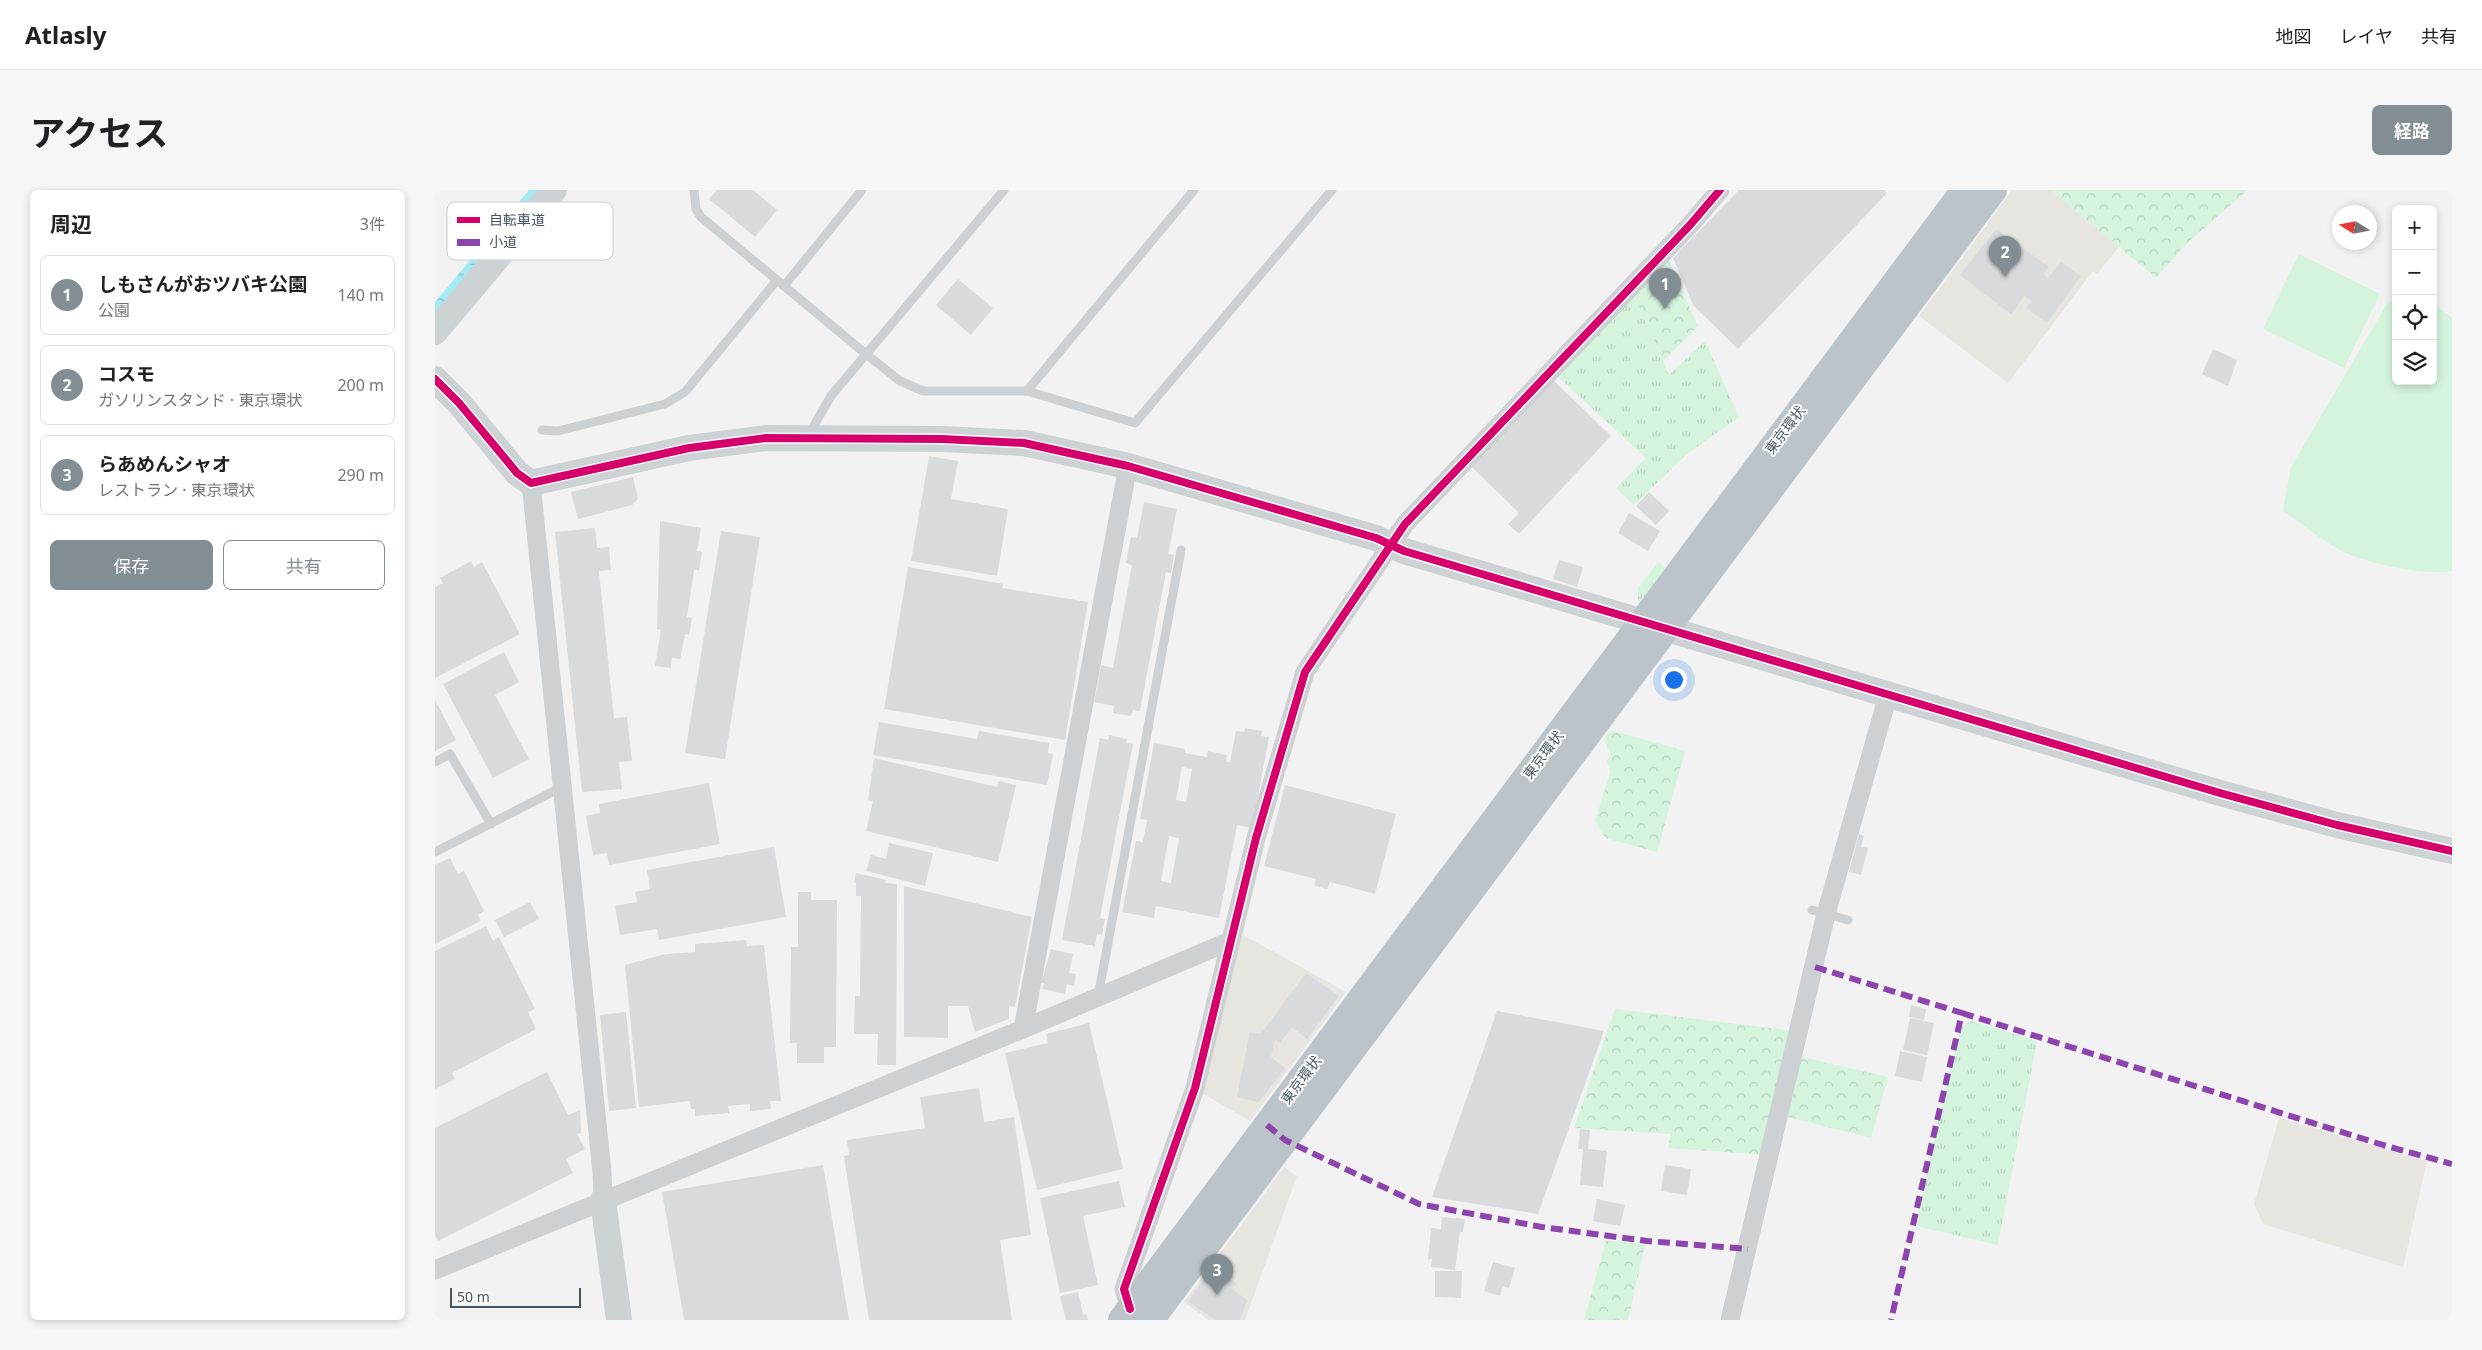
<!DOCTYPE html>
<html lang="ja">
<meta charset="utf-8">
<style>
:root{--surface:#fff;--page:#f6f6f6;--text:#202124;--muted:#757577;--line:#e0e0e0;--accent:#828d94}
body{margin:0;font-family:"Noto Sans","Noto Sans JP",sans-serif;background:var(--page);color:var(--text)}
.controls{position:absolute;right:15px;top:15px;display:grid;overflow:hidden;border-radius:8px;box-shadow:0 2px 8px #0003}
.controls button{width:45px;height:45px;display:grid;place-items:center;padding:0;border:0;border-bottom:1px solid var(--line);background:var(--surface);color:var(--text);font:25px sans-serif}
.compass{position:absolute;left:1897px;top:15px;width:45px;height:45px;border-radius:50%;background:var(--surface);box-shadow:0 2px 8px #0003;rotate:281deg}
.scale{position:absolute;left:15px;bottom:12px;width:131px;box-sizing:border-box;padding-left:5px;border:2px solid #465661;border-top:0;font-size:14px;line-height:18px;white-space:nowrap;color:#465661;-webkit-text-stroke:4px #fff;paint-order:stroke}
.you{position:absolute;left:1238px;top:489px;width:18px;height:18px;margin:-12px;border:4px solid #fff;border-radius:50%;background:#1a73e8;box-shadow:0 0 0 8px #1a73e833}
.badge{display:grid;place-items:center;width:32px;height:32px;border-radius:50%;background:var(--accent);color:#fff;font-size:16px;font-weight:700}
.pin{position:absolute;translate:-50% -41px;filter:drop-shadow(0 1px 2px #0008)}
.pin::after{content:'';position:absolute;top:26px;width:18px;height:15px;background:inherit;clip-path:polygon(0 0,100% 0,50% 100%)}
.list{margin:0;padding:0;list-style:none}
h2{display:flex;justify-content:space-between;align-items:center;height:65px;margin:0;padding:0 20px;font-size:21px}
h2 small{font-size:16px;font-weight:400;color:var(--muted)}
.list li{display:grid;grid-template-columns:32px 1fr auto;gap:15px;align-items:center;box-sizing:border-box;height:80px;margin:0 10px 10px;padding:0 10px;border:1px solid var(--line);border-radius:8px}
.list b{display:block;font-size:19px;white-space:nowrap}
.list p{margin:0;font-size:16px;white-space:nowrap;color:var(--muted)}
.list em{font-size:16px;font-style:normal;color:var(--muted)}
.actions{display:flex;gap:10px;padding:15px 20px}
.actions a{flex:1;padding:11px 0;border:1px solid var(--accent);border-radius:8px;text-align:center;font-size:18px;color:var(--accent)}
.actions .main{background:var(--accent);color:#fff}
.icon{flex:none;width:28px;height:28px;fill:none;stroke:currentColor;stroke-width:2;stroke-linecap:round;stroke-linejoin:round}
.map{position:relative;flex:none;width:2017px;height:1130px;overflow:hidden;border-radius:8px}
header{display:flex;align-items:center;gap:30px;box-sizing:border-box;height:70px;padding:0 25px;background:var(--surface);border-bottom:1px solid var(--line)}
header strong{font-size:24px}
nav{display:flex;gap:28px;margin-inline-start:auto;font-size:18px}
.intro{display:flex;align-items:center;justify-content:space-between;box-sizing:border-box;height:120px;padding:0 30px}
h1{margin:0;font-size:35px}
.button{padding:12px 22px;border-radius:8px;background:var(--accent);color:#fff;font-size:18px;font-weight:700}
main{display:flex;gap:30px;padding:0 30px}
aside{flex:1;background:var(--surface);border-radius:8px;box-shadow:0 2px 8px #0003}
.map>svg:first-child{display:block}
.commercial{fill:#e7e5e0}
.grass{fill:url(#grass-tufts)}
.forest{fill:url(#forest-crowns)}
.pitch{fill:#d4f4de}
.water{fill:url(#water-ripples)}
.building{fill:#d9dadc;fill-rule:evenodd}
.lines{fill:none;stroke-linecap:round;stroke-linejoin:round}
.lane{stroke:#cdd1d3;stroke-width:9}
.street{stroke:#cdd1d3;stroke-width:19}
.secondary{stroke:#cdd2d5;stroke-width:26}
.highway{stroke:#bdc4c9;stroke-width:28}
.quiet{stroke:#8e44ad;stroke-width:6;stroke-dasharray:12 6;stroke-linecap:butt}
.cycleway-casing{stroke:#fff;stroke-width:11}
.cycleway{stroke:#d6006c;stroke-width:8}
.labels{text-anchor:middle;stroke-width:4;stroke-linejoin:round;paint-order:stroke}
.street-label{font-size:14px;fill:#465661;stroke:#fff}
.key{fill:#fff;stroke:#c8ccd0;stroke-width:1}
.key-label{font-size:14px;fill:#465661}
</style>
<header>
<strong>Atlasly</strong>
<nav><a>地図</a><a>レイヤ</a><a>共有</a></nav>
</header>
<div class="intro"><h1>アクセス</h1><a class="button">経路</a></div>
<main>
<aside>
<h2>周辺<small>3件</small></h2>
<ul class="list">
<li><span class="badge">1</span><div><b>しもさんがおツバキ公園</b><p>公園</p></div><em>140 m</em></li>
<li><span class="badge">2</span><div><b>コスモ</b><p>ガソリンスタンド · 東京環状</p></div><em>200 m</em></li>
<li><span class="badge">3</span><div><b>らあめんシャオ</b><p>レストラン · 東京環状</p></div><em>290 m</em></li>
</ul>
<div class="actions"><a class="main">保存</a><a>共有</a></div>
</aside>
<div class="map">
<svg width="2017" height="1130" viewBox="0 0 2017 1130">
<defs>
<pattern id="grass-tufts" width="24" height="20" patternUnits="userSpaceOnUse" patternTransform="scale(1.25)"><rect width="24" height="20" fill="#d4f4de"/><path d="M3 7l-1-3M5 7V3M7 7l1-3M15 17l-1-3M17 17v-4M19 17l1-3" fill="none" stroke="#b7d3c1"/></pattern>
<pattern id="forest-crowns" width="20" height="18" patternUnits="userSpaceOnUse" patternTransform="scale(1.25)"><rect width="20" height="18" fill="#d4f4de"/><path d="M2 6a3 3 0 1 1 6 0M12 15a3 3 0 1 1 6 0" fill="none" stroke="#b7d3c1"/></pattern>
<pattern id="water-ripples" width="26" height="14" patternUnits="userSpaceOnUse" patternTransform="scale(1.25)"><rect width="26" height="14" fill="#a4eaf6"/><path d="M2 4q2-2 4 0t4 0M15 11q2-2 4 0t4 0" fill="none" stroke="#87c0cb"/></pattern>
</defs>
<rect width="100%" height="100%" fill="#f2f2f2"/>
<g class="commercial">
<path d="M1577,0H1616L1684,57L1662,84L1658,81L1573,193L1484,126Z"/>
<path d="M803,742L911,802L815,931L765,902Z"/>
<path d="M1844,928L1992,971L1968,1077L1828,1034L1819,1014Z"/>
<path d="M849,977L862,986L810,1130H774L749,1112Z"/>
</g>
<g class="grass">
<path d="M1198,102L1234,185L1270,151L1304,227L1252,264L1199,315L1181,298L1211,268L1120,184Z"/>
<path d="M1223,372L1233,380L1203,413V398Z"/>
<path d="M1536,831L1602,851L1563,1055L1481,1036L1500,943L1526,838Z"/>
</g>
<g class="forest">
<path d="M1616,0H1813L1751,54L1721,88Z"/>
<path d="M1232,67L1263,136L1228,171L1198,102Z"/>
<path d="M1175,540L1250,561L1222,662L1170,648L1160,631L1175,583L1172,570L1176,566L1169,548Z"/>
<path d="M1180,819L1360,841L1331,965L1233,958L1236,944L1139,938Z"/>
<path d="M1367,867L1453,887L1436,948L1349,926Z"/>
<path d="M1171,1050L1210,1055L1193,1130H1149Z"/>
</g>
<g class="pitch">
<path d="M1864,64L1945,104L1909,178L1828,139Z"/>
<path d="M1961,110V191H1998V113L2017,128V381C1991,386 1928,373 1905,360C1885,349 1867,334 1848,321L1856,277L1953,112Z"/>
</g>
<path class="water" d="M94,0H106L0,127V112Z"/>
<g class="building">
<path d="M282,0H318L342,20L320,47L274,9Z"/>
<path d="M1304,0H1449L1452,3L1303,159L1258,115L1238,68Z"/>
<path d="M1561,39L1614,77L1608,84L1613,88L1626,72L1646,86L1612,133L1591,118L1597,111L1589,106L1576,124L1525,85Z"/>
<path d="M523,89L558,118L536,145L501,115Z"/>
<path d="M1778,159L1802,170L1793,196L1767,184Z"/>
<path d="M1119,191L1176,246L1084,344L1073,334L1084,323L1036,276Z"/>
<path d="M494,266L523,271L516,309L573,319L562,386L476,371Z"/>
<path d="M198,287L203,309L197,315L143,329L136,302Z"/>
<path d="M1214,302L1234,321L1221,335L1201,316Z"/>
<path d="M709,312L742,319L733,364L739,365L736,383L731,382L705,521L698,520L696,526L678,523L679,516L659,512L666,475L678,478L697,375L691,373L696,347L702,348Z"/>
<path d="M1194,323L1225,341L1213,361L1183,343Z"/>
<path d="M225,331L266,338L262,361L267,362L264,380H259L252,427L257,428L254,445L250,444L245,469L237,468L236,478L220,476L226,440L222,439Z"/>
<path d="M160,338L162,358L174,357L176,380L164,381L179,528L192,527L197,571L184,572L187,599L147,602L120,342Z"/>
<path d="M286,341L325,347L290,569L250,563Z"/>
<path d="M1124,370L1148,377L1142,397L1118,389Z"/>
<path d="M36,371L39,377L47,372L85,444L0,488V397L8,393L5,388Z"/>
<path d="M473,377L568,394L567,398L653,412L630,550L449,519Z"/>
<path d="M69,462L84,492L60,505L94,569L58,588L8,494Z"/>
<path d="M0,510L21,550L0,561Z"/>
<path d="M444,532L542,549L544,541L614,553L613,563L618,564L612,595L438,565Z"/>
<path d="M810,538L827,541L826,546L834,547L817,638L802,635L784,728L721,716L719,728L687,722L701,651L708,652L712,630L705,629L719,553L750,559V563L772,567L773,561L792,565L791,572H795L801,541L809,542ZM747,577L757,579L751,612L741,610ZM734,646L744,648L736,693L726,691Z"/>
<path d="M674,545L692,549L691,553L698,554L665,728L670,729L667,745L662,744L660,756L627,750L665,548L673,550Z"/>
<path d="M439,568L562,597L564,591L581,595L563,672L431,641L438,611L433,610Z"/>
<path d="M274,593L285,654L174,675L172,663L158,665L151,626L165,623L164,614Z"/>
<path d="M850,595L961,624L940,704L895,692L892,699L880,696L881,689L829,676Z"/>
<path d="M1424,644L1429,646L1426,657L1433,658L1426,685L1414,682Z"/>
<path d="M454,653L498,663L490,696L431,681L436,665L451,669Z"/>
<path d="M339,657L351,727L224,750L222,739L185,745L180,716L202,712L200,702L215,699L212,680Z"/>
<path d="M15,668L23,684L29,681L49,721L43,725L46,731L0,754V675Z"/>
<path d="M421,683L451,690L450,693L462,694L461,875H442L443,844H419L420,806H425L426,706H421V693L419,692Z"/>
<path d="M469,696L597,727L580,817L574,816V829L540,842L533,816H513V848L469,847Z"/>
<path d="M363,702H376V710H402L401,857H389V873H362V853H355L356,757H363Z"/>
<path d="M95,712L104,729L69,747L60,730Z"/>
<path d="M51,736L58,751L64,747L100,819L93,822L101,839L17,883L20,889L0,899V761Z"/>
<path d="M311,750L312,756L329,755L346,911H335L336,919L315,921V914L293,916L294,923L260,926V919H256L255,911L204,917L190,775L231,764L260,762V754Z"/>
<path d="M616,759L638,764L634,783L641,784L639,796L632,794L630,804L608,799L609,793H606Z"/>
<path d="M871,783L904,806L872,849L857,837L845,853L840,850L836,867L850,878L824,912L802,907L815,842L826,844Z"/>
<path d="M1476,815L1491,819L1489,830L1474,827Z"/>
<path d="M1062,821L1169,841L1103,1024L997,1007Z"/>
<path d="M191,822L201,918L174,921L165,825Z"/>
<path d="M1475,828L1499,833L1492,865L1468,860Z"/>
<path d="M654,833L688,979L602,1000L570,863L613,853L611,844Z"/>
<path d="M1465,861L1492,867L1487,892L1460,886Z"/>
<path d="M112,882L133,925L145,920L146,943L142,944L150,959L131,969L138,983L3,1051L0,1045V938Z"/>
<path d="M544,898L549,932L579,927L596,1045L565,1050L577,1130H434L409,966L414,965L412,950L490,938L485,907Z"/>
<path d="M1145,939L1155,940L1153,959L1172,961L1168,997L1145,995L1148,959H1143Z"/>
<path d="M388,975L414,1130H249L227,1002Z"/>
<path d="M1230,975L1256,979L1252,1005L1226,1001Z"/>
<path d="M684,991L690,1017L648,1026L663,1095L625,1103L605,1008Z"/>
<path d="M1162,1009L1190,1015L1185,1036L1158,1031Z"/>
<path d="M1007,1027L1030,1029L1028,1042H1025L1020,1080L996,1077L997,1069H993L996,1038L1006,1039Z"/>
<path d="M1058,1072L1080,1078L1074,1098L1068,1096L1065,1106L1049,1101Z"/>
<path d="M1000,1081H1027L1026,1108L1000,1107Z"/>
<path d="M774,1083L785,1090L788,1085L801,1093L797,1099L812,1110L805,1130H780L753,1111Z"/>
<path d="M643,1102L648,1125L651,1124L653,1130H631L625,1106Z"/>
</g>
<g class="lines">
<g class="lane">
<path d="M259,0L261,19L266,27L431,164L465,191L488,201H592L700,233L897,0"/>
<path d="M349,96L427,0"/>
<path d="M592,201L759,0"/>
<path d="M107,240L123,241L230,214L250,202L342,90"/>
<path d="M374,244L396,206L569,0"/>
<path d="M0,572L15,564L56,634"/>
<path d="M0,662L127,597"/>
<path d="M1377,720L1413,730"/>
<path d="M663,807L746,360"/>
</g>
<g class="street">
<path d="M96,293L167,982L168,1010"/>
<path d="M588,839L693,276"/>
<path d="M0,1080L588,839L795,751"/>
<path d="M695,1119L689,1099L760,898L821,648L870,482L970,334L1255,35L1285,0"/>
<path d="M1295,1130L1391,724L1453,505"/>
</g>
<g class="secondary">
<path d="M0,142L119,0"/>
<path d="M0,189L24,213L82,283L96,293L254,258L331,248L507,249L589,253L693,276L941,348L969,361L1785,603L1902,635L2017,661"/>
<path d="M168,1010L184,1130"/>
</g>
<g class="highway">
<path d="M687,1130L1530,0"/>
<path d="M715,1130L1558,0"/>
</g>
<g class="quiet">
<path d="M1380,777L1527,823L1456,1130"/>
<path d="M1527,823L1948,955L2017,974"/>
<path d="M832,935L850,950L984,1014L1107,1037L1212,1051L1313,1059"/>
</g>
<defs>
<g id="cycleway">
<path d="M0,189L24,213L82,283L96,293L254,258L331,248L507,249L589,253L693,276L941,348L969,361L1785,603L1902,635L2017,661"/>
<path d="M695,1119L689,1099L760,898L821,648L870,482L970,334L1255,35L1285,0"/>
</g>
</defs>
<use href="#cycleway" class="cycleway-casing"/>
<use href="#cycleway" class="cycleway"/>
</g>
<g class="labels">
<g class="street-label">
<text transform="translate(1350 240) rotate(-53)" y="5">東京環状</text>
<text transform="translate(1108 565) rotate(-53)" y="5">東京環状</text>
<text transform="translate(866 890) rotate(-53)" y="5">東京環状</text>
</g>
</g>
<rect x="12" y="12" width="166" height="58" rx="8" class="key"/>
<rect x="22" y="27" width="23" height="6" fill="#d6006c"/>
<rect x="22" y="49" width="23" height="7" fill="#8e44ad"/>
<g class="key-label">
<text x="54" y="35">自転車道</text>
<text x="54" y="57">小道</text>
</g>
</svg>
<div class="controls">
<button>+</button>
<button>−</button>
<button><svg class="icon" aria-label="locate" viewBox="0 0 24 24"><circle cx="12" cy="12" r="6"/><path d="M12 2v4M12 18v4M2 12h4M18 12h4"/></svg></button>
<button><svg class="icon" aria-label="layers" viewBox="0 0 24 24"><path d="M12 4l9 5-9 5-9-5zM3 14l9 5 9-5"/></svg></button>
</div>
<svg class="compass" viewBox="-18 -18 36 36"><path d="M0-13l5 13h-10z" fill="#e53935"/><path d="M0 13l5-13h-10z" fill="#757577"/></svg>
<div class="scale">50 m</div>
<div class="you"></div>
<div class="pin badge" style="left:1230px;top:119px">1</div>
<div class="pin badge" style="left:1570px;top:87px">2</div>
<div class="pin badge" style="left:782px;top:1105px">3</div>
</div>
</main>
